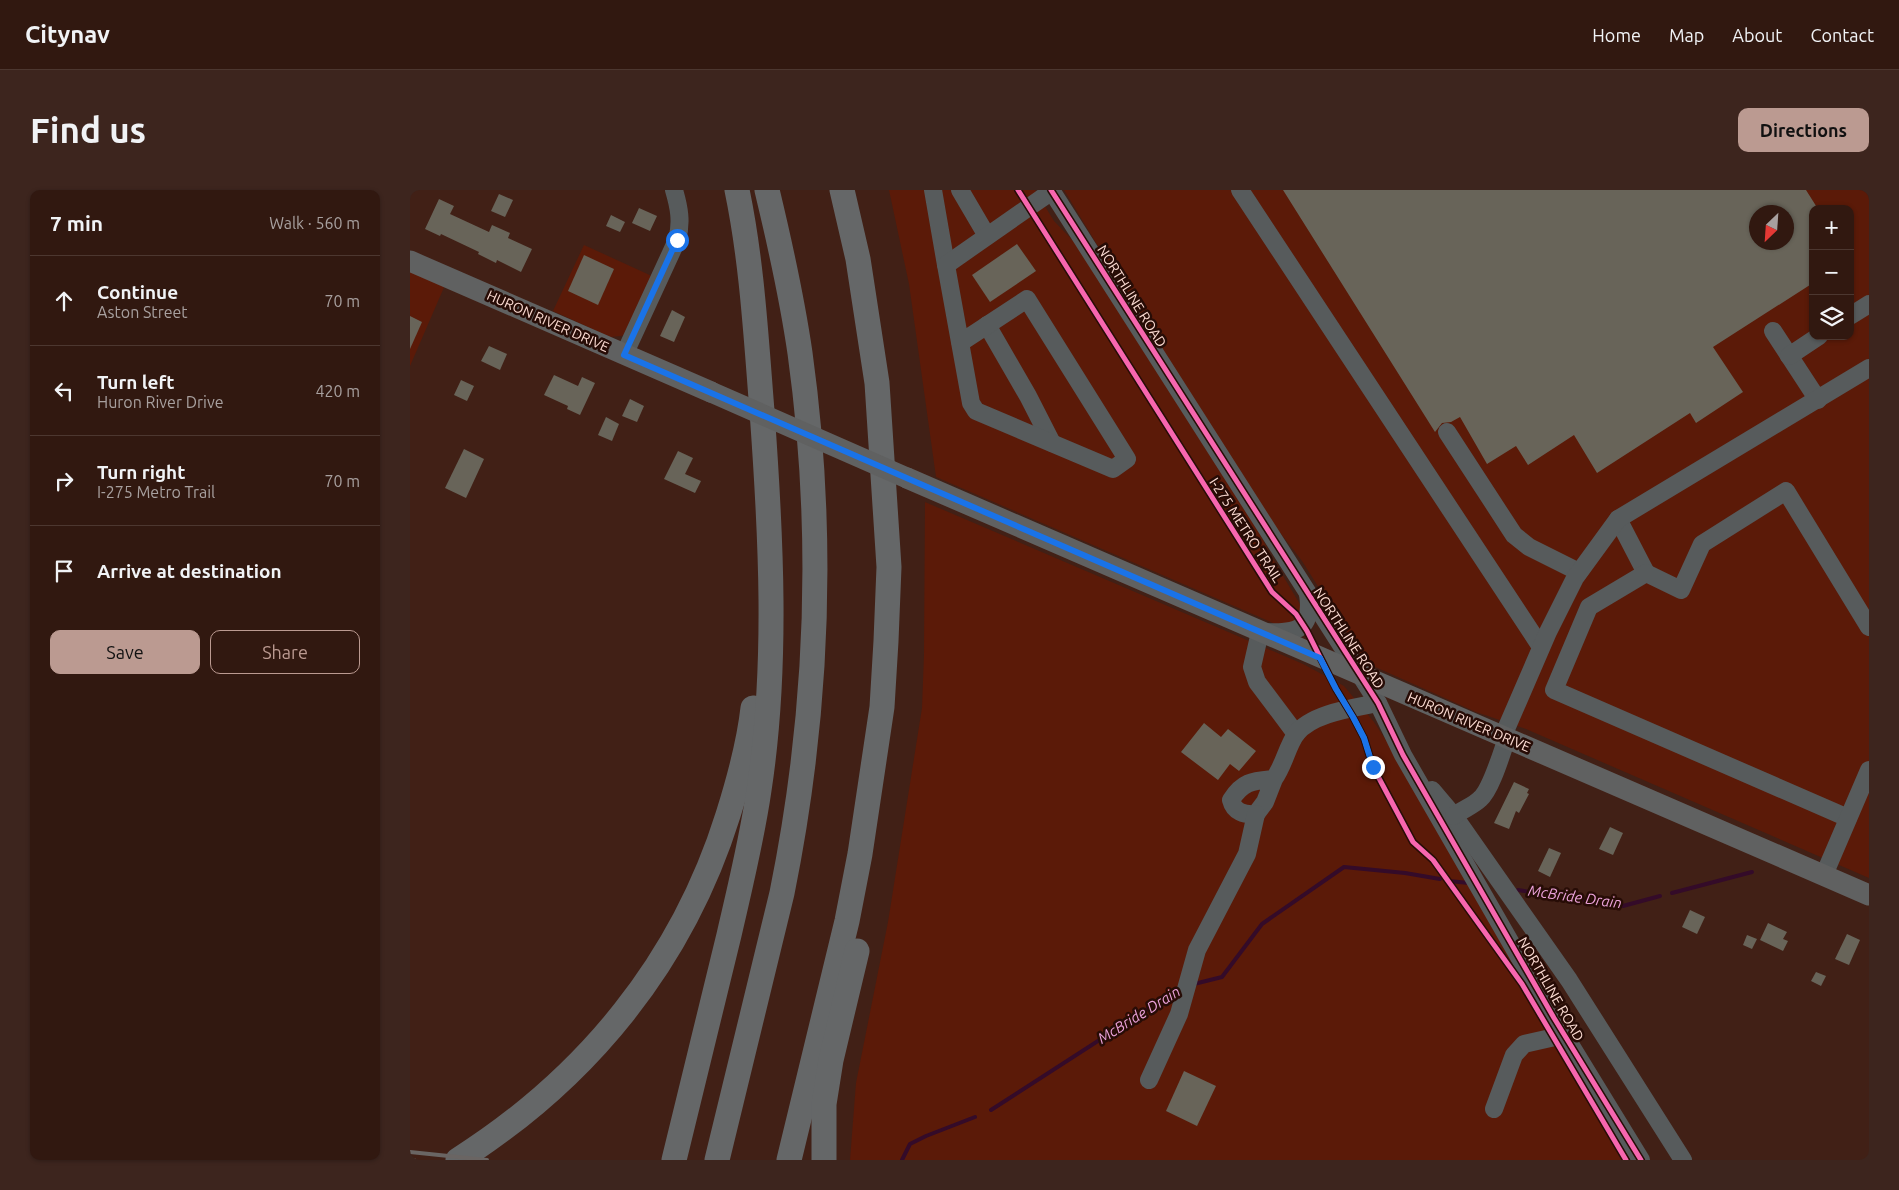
<!DOCTYPE html>
<meta charset="utf-8">
<style>
:root{--surface:#311810;--page:#3d251e;--text:#f1f3f6;--muted:#a8a09f;--line:#4c3730;--accent:#bb9a91}
body{margin:0;font-family:Ubuntu,sans-serif;background:var(--page);color:var(--text)}
.controls{position:absolute;right:15px;top:15px;display:grid;overflow:hidden;border-radius:10px;box-shadow:0 1px 4px #0004}
.controls button{width:45px;height:45px;display:grid;place-items:center;padding:0;border:0;border-bottom:1px solid var(--line);background:var(--surface);color:var(--text);font:25px sans-serif}
.compass{position:absolute;left:1339px;top:15px;width:45px;height:45px;border-radius:50%;background:var(--surface);box-shadow:0 1px 4px #0004;rotate:205deg}
.stop{position:absolute;width:15px;height:15px;margin:-11px;border:4px solid #1a73e8;border-radius:50%;background:#fff}
.stop.end{background:#1a73e8;border-color:#fff;box-shadow:0 1px 5px #0008}
.list{margin:0;padding:0;list-style:none}
h2{display:flex;justify-content:space-between;align-items:center;height:65px;margin:0;padding:0 20px;font-size:21px}
h2 small{font-size:16px;font-weight:400;color:var(--muted)}
.list li{display:grid;grid-template-columns:32px 1fr auto;gap:15px;align-items:center;box-sizing:border-box;height:90px;padding:0 20px;border-top:1px solid var(--line)}
.list b{display:block;font-size:19px;white-space:nowrap}
.list p{margin:0;font-size:16px;white-space:nowrap;color:var(--muted)}
.list em{font-size:16px;font-style:normal;color:var(--muted)}
.actions{display:flex;gap:10px;padding:15px 20px}
.actions a{flex:1;padding:11px 0;border:1px solid var(--accent);border-radius:10px;text-align:center;font-size:18px;color:var(--accent)}
.actions .main{background:var(--accent);color:#111}
.icon{flex:none;width:28px;height:28px;fill:none;stroke:currentColor;stroke-width:2;stroke-linecap:round;stroke-linejoin:round}
.map{position:relative;flex:none;width:1459px;height:970px;overflow:hidden;border-radius:10px}
header{display:flex;align-items:center;gap:30px;box-sizing:border-box;height:70px;padding:0 25px;background:var(--surface);border-bottom:1px solid var(--line)}
header strong{font-size:24px}
nav{display:flex;gap:28px;margin-inline-start:auto;font-size:18px}
.intro{display:flex;align-items:center;justify-content:space-between;box-sizing:border-box;height:120px;padding:0 30px}
h1{margin:0;font-size:35px}
.button{padding:12px 22px;border-radius:10px;background:var(--accent);color:#111;font-size:18px;font-weight:700}
main{display:flex;gap:30px;padding:0 30px}
aside{flex:1;background:var(--surface);border-radius:10px;box-shadow:0 1px 4px #0004}
.map>svg:first-child{display:block}
.built{fill:#5b1a08;fill-rule:evenodd}
.lines{fill:none;stroke-linecap:round;stroke-linejoin:round}
.stream{stroke:#340b29;stroke-width:4}
.building{fill:#686459;fill-rule:evenodd}
.minor{stroke:#575b5c;stroke-width:18}
.major{stroke:#606161;stroke-width:21}
.highway{stroke:#656768;stroke-width:25}
.rail{stroke:#6a6563;stroke-width:4}
.major-bridge{stroke:#606161;stroke-width:21}
.cycleway-casing{stroke:#270c06;stroke-width:8}
.cycleway{stroke:#f766af;stroke-width:5}
.route{stroke:#1a73e8;stroke-width:6}
.labels{text-anchor:middle;stroke-width:5;stroke-linejoin:round;paint-order:stroke}
.street-label{font-size:14px;fill:#fcdcd3;stroke:#270c06}
.water-label{font-size:15px;font-style:italic;fill:#eba2da;stroke:#270c06}
</style>
<header>
<strong>Citynav</strong>
<nav><a>Home</a><a>Map</a><a>About</a><a>Contact</a></nav>
</header>
<div class="intro"><h1>Find us</h1><a class="button">Directions</a></div>
<main>
<aside>
<h2>7 min<small>Walk · 560 m</small></h2>
<ul class="list">
<li><svg class="icon" aria-label="ahead" viewBox="0 0 24 24"><path d="M12 20V5M6 11l6-6 6 6"/></svg><div><b>Continue</b><p>Aston Street</p></div><em>70 m</em></li>
<li><svg class="icon" aria-label="left" viewBox="0 0 24 24"><path d="M17 20v-9H6M10 6l-5 5 5 5"/></svg><div><b>Turn left</b><p>Huron River Drive</p></div><em>420 m</em></li>
<li><svg class="icon" aria-label="right" viewBox="0 0 24 24"><path d="M7 20v-9h11M14 6l5 5-5 5"/></svg><div><b>Turn right</b><p>I-275 Metro Trail</p></div><em>70 m</em></li>
<li><svg class="icon" aria-label="arrive" viewBox="0 0 24 24"><path d="M6 21V4h12l-3 4 3 4H6"/></svg><div><b>Arrive at destination</b></div></li>
</ul>
<div class="actions"><a class="main">Save</a><a>Share</a></div>
</aside>
<div class="map">
<svg width="1459" height="970" viewBox="0 0 1459 970">
<rect width="100%" height="100%" fill="#412016"/>
<g class="built">
<path d="M479,0H625L644,31L669,57L848,340L860,364L891,416L892,422L887,430L872,437L863,433L526,287L499,94Z"/>
<path d="M654,0H1459V688L1116,539L1066,522L963,476L953,468L892,371L858,327L737,137ZM1403,19H1440V146H1403ZM1346,22H1376V52H1346Z"/>
<path d="M174,55L244,87L214,145L211,146L200,147L143,121Z"/>
<path d="M0,80L35,95L0,176Z"/>
<path d="M515,312L893,474L934,496L964,532L983,561L1233,970H440L446,893L478,732L512,518L514,465Z"/>
</g>
<g class="lines">
<g class="stream">
<path d="M1039,691L1059,693"/>
<path d="M1108,700L1213,716L1250,706"/>
<path d="M1262,703L1342,682"/>
<path d="M784,794L812,787L852,734L934,677L995,683L1030,689"/>
<path d="M581,920L770,798"/>
<path d="M492,970L500,954L516,946L565,927"/>
</g>
</g>
<g class="building">
<path d="M873,0H1396L1408,19H1403V93L1303,157L1333,202L1286,233L1280,223L1187,283L1164,245L1118,275L1106,256L1077,274L1050,227L1041,232L1032,233L1025,242ZM1346,22H1376V52H1346Z"/>
<path d="M89,4L103,10L95,27L81,21Z"/>
<path d="M29,9L44,16L40,24L79,42L82,35L100,43L98,48L122,59L111,82L87,70L86,73L68,64L69,62L31,44L30,46L15,39Z"/>
<path d="M229,18L247,26L240,41L222,33Z"/>
<path d="M201,25L215,32L210,42L196,36Z"/>
<path d="M607,54L626,81L580,112L562,85Z"/>
<path d="M174,65L204,79L188,115L158,101Z"/>
<path d="M262,120L275,127L264,152L250,146Z"/>
<path d="M0,126L12,132L0,159Z"/>
<path d="M79,156L97,164L90,180L71,171Z"/>
<path d="M144,185L168,196L172,187L185,193L170,225L157,219L158,216L134,205Z"/>
<path d="M51,190L64,196L57,211L44,205Z"/>
<path d="M220,209L234,216L227,232L212,226Z"/>
<path d="M196,227L209,234L202,251L188,245Z"/>
<path d="M54,259L74,269L56,308L35,298Z"/>
<path d="M268,261L283,268L275,284L291,291L285,303L254,289Z"/>
<path d="M794,533L811,547L818,539L846,561L829,581L820,574L808,590L771,562Z"/>
<path d="M1104,592L1119,599L1117,603L1119,604L1109,623L1106,621L1099,639L1084,633Z"/>
<path d="M1200,637L1213,643L1203,665L1189,659Z"/>
<path d="M1139,658L1151,663L1140,687L1128,681Z"/>
<path d="M1280,720L1295,727L1287,744L1272,737Z"/>
<path d="M1358,733L1377,742L1373,749L1378,751L1373,761L1350,750Z"/>
<path d="M1437,744L1450,750L1439,775L1425,769Z"/>
<path d="M1337,745L1347,749L1342,759L1333,755Z"/>
<path d="M1406,782L1416,786L1411,796L1401,791Z"/>
<path d="M774,881L806,896L787,936L756,921Z"/>
</g>
<g class="lines">
<g class="minor">
<path d="M523,0L536,75"/>
<path d="M550,0L577,46"/>
<path d="M641,0L968,513L993,565L1144,828L1231,970"/>
<path d="M830,0L1131,457"/>
<path d="M1440,126L1459,114"/>
<path d="M577,135L618,206L642,253"/>
<path d="M1363,141L1408,210"/>
<path d="M550,153L617,109L717,269L703,279L566,221L561,213L536,75L642,1"/>
<path d="M214,165L267,50C272,32 269,17 264,0"/>
<path d="M1379,166L1409,146"/>
<path d="M1037,242L1104,345L1119,357L1169,382"/>
<path d="M1208,329L1236,383"/>
<path d="M886,544L847,492L842,477L850,442C882,443 904,444 898,404"/>
<path d="M1093,546L1138,442L1165,388L1208,329L1459,178"/>
<path d="M864,589L855,612L846,624C834,625 824,622 821,610C833,591 843,591 864,589C874,575 877,557 886,544C902,523 944,518 968,513"/>
<path d="M1022,600L1044,626L1159,790L1273,970"/>
<path d="M1044,626C1053,619 1063,616 1070,609C1081,600 1092,562 1097,548"/>
<path d="M1438,628L1144,500L1179,417L1236,383L1271,400L1292,354L1376,301L1459,437"/>
<path d="M1414,685L1459,580"/>
<path d="M739,890L769,824L787,760L837,664L846,624"/>
<path d="M1084,919L1104,865L1114,854L1145,847L1144,828"/>
</g>
<g class="major">
<path d="M0,71L301,202"/>
<path d="M497,288L1459,705"/>
</g>
<g class="highway">
<path d="M48,970C177,888 272,772 318,625C329,590 339,554 343,518"/>
<path d="M264,970C282,895 301,820 319,745C330,697 342,649 349,600C368,476 361,345 352,221C346,147 342,72 327,0"/>
<path d="M307,970L372,703C408,525 415,343 390,163C382,108 370,54 357,0"/>
<path d="M379,970L437,731L450,664L472,517L476,451L479,377L467,193L448,69L432,0"/>
<path d="M414,970V914L421,870L447,761"/>
</g>
<g class="rail">
<path d="M0,962L77,970"/>
<path d="M0,970H4"/>
</g>
<path class="major-bridge" d="M301,202L497,288"/>
<defs>
<g id="cycleway">
<path d="M608,0L862,402L886,424L897,441L926,499L943,527L954,548L963,577L1003,652L1023,670L1112,794L1216,970"/>
<path d="M641,0L968,513L993,565L1144,828L1231,970"/>
</g>
</defs>
<use href="#cycleway" class="cycleway-casing"/>
<use href="#cycleway" class="cycleway"/>
</g>
<g class="lines">
<path class="route" d="M267,50L214,165L910,468L926,499L943,527L954,548L963,577"/>
</g>
<g class="labels">
<g class="street-label">
<text transform="translate(722 106) rotate(58)" y="5">NORTHLINE ROAD</text>
<text transform="translate(138 131) rotate(24)" y="5">HURON RIVER DRIVE</text>
<text transform="translate(836 340) rotate(57)" y="5">I-275 METRO TRAIL</text>
<text transform="translate(939 448) rotate(57)" y="5">NORTHLINE ROAD</text>
<text transform="translate(1059 532) rotate(23)" y="5">HURON RIVER DRIVE</text>
<text transform="translate(1141 799) rotate(60)" y="5">NORTHLINE ROAD</text>
</g>
<g class="water-label">
<text transform="translate(1165 707) rotate(8)" y="5">McBride Drain</text>
<text transform="translate(729 825) rotate(-32)" y="5">McBride Drain</text>
</g>
</g>
</svg>
<div class="controls">
<button>+</button>
<button>−</button>
<button><svg class="icon" aria-label="layers" viewBox="0 0 24 24"><path d="M12 4l9 5-9 5-9-5zM3 14l9 5 9-5"/></svg></button>
</div>
<svg class="compass" viewBox="-18 -18 36 36"><path d="M0-13l5 13h-10z" fill="#e53935"/><path d="M0 13l5-13h-10z" fill="#a8a09f"/></svg>
<div class="stop" style="left:267px;top:50px"></div>
<div class="stop end" style="left:963px;top:577px"></div>
</div>
</main>
